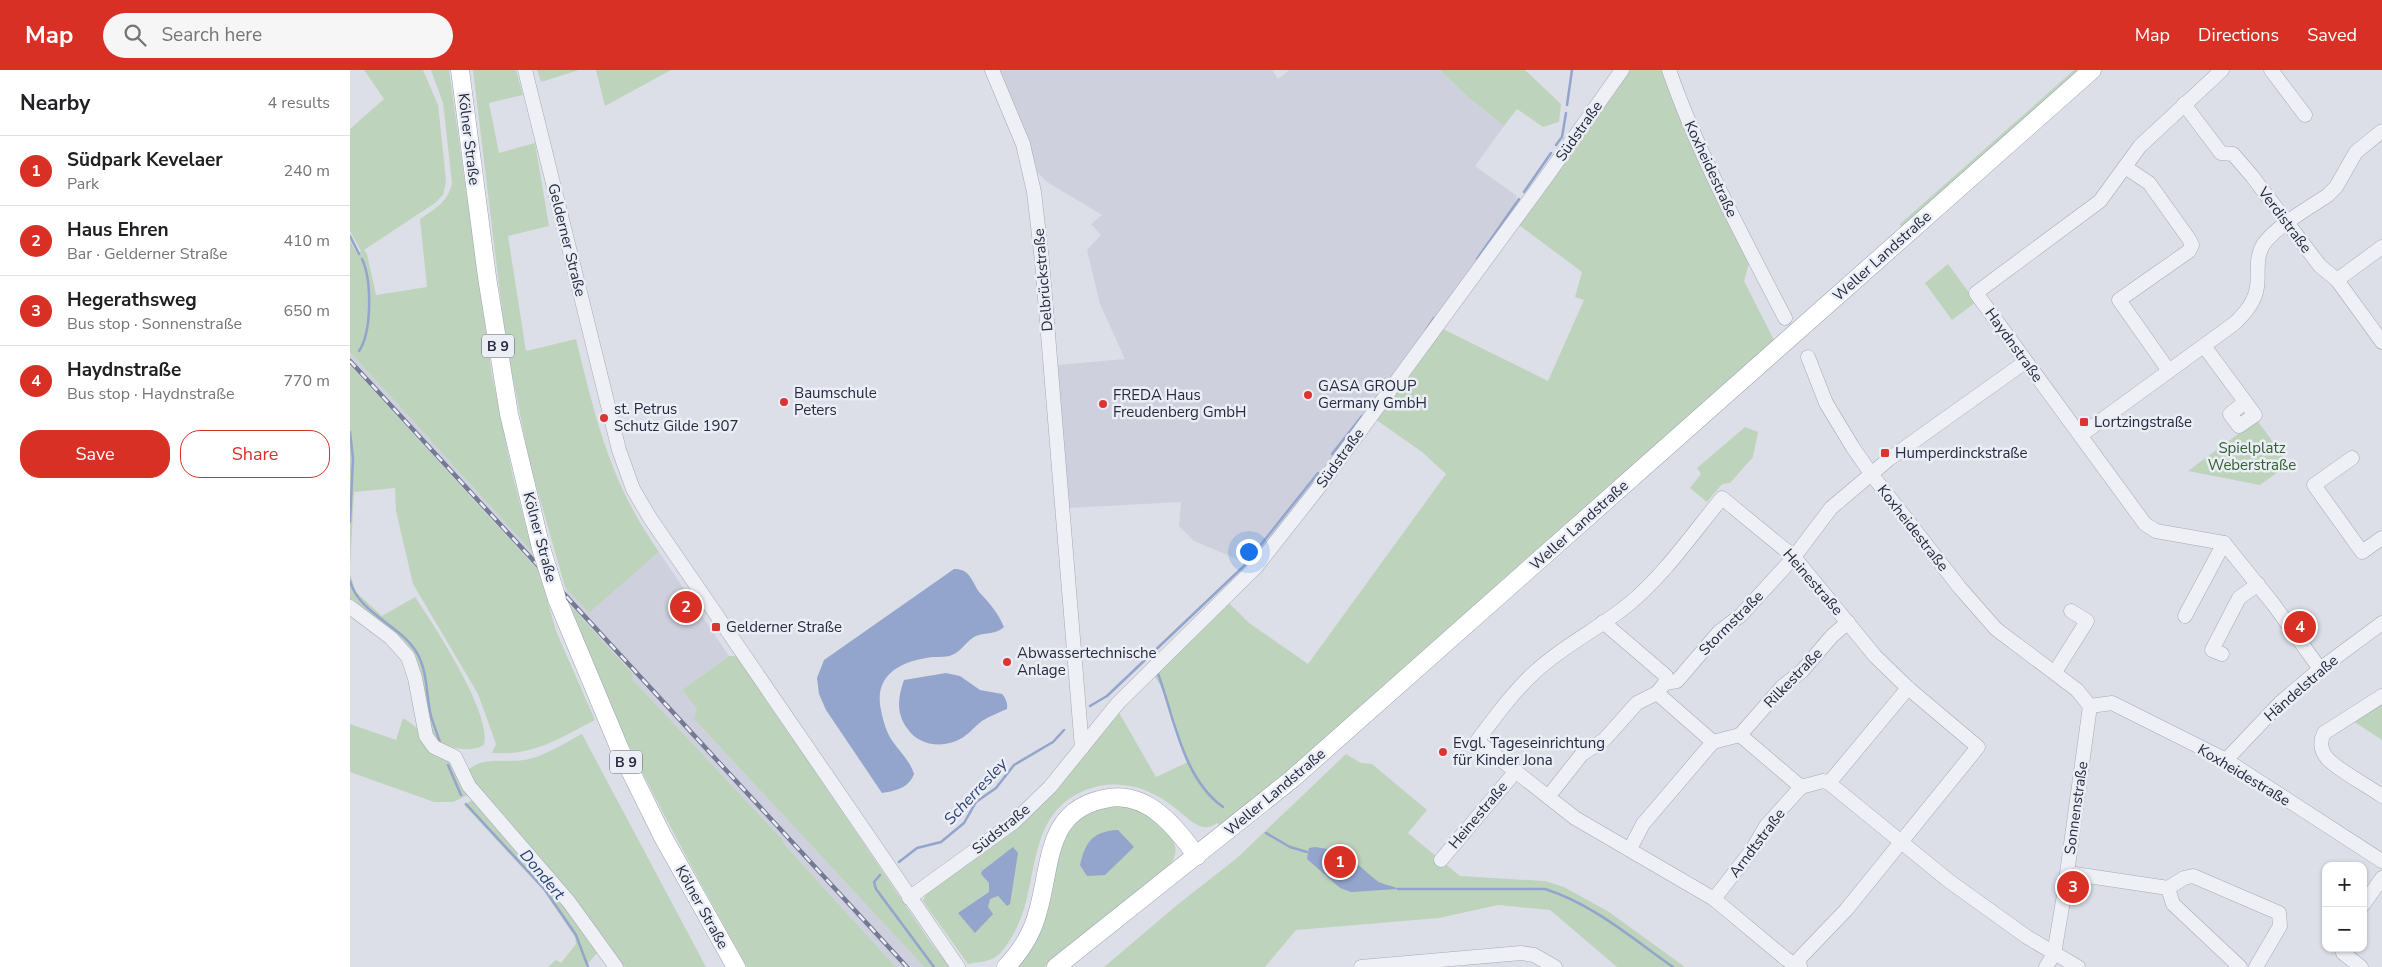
<!DOCTYPE html>
<meta charset="utf-8">
<style>
:root{--surface:#fff;--page:#f6f6f6;--text:#202124;--muted:#757577;--line:#e0e0e0;--accent:#d93025}
body{margin:0;font-family:"Nunito Sans",sans-serif;background:var(--page);color:var(--text)}
.controls{position:absolute;right:15px;bottom:15px;display:grid;overflow:hidden;border-radius:10px;box-shadow:0 1px 4px #0004}
.controls button{width:45px;height:45px;display:grid;place-items:center;padding:0;border:0;border-bottom:1px solid var(--line);background:var(--surface);color:var(--text);font:25px sans-serif}
.you{position:absolute;left:898px;top:481px;width:18px;height:18px;margin:-12px;border:4px solid #fff;border-radius:50%;background:#1a73e8;box-shadow:0 0 0 8px #1a73e833}
.badge{display:grid;place-items:center;width:32px;height:32px;border-radius:50%;background:var(--accent);color:#fff;font-size:16px;font-weight:700}
.pin{position:absolute;translate:-50% -50%;border:2px solid #fff;box-shadow:0 1px 5px #0006}
.list{margin:0;padding:0;list-style:none}
h2{display:flex;justify-content:space-between;align-items:center;height:65px;margin:0;padding:0 20px;font-size:21px}
h2 small{font-size:16px;font-weight:400;color:var(--muted)}
.list li{display:grid;grid-template-columns:32px 1fr auto;gap:15px;align-items:center;box-sizing:border-box;height:70px;padding:0 20px;border-top:1px solid var(--line)}
.list b{display:block;font-size:19px;white-space:nowrap}
.list p{margin:0;font-size:16px;white-space:nowrap;color:var(--muted)}
.list em{font-size:16px;font-style:normal;color:var(--muted)}
.actions{display:flex;gap:10px;padding:15px 20px}
.actions a{flex:1;padding:11px 0;border:1px solid var(--accent);border-radius:20px;text-align:center;font-size:18px;color:var(--accent)}
.actions .main{background:var(--accent);color:#fff}
.icon{flex:none;width:28px;height:28px;fill:none;stroke:currentColor;stroke-width:2;stroke-linecap:round;stroke-linejoin:round}
.map{position:relative;flex:none;width:2032px;height:897px;overflow:hidden}
header{display:flex;align-items:center;gap:30px;box-sizing:border-box;height:70px;padding:0 25px;background:var(--accent);color:#fff}
header strong{font-size:24px}
nav{display:flex;gap:28px;margin-inline-start:auto;font-size:18px}
.search{width:350px;height:45px;background:var(--page);display:flex;align-items:center;gap:12px;box-sizing:border-box;padding:0 18px;border-radius:28px;color:var(--muted);font-size:19px}
main{display:flex}
aside{flex:1;background:var(--surface)}
.map>svg:first-child{display:block}
.built{fill:#ced1dd}
.green{fill:#bed3bc}
.water{fill:#93a5cc}
.lines{fill:none;stroke-linecap:round;stroke-linejoin:round}
.stream{stroke:#93a5cc;stroke-width:2.5}
.minor-casing{stroke:#a5a9b5;stroke-width:15}
.major-casing{stroke:#9aa0b5;stroke-width:19}
.minor{stroke:#eff0f6;stroke-width:14}
.major{stroke:#fff;stroke-width:18}
.rail-casing{stroke:#747a93;stroke-width:4.5}
.rail{stroke:#ebeef5;stroke-width:2.5;stroke-dasharray:8;stroke-linecap:butt}
.major-bridge-casing{stroke:#9aa0b5;stroke-width:19;stroke-linecap:butt}
.major-bridge{stroke:#fff;stroke-width:18}
.poi-dot{fill:#db3432;stroke:#ebeef5;stroke-width:2}
.labels{text-anchor:middle;stroke-width:5;stroke-linejoin:round;paint-order:stroke}
.shield{fill:#ebeef5;stroke:#606576;stroke-width:1}
.shield-label{font-size:14px;font-weight:bold;fill:#242a3f}
.street-label{font-size:15px;fill:#242a3f;stroke:#ebeef5}
.poi-label{font-size:15px;fill:#242a3f;stroke:#ebeef5;text-anchor:start}
.park-label{font-size:15px;fill:#315d30;stroke:#ebeef5}
.water-label{font-size:16px;font-style:italic;fill:#2a4077;stroke:#ebeef5}
</style>
<header>
<strong>Map</strong>
<div class="search"><svg class="icon" aria-label="search" viewBox="0 0 24 24"><circle cx="10" cy="10" r="6"/><path d="M15 15l6 6"/></svg>Search here</div>
<nav><a>Map</a><a>Directions</a><a>Saved</a></nav>
</header>
<main>
<aside>
<h2>Nearby<small>4 results</small></h2>
<ul class="list">
<li><span class="badge">1</span><div><b>Südpark Kevelaer</b><p>Park</p></div><em>240 m</em></li>
<li><span class="badge">2</span><div><b>Haus Ehren</b><p>Bar · Gelderner Straße</p></div><em>410 m</em></li>
<li><span class="badge">3</span><div><b>Hegerathsweg</b><p>Bus stop · Sonnenstraße</p></div><em>650 m</em></li>
<li><span class="badge">4</span><div><b>Haydnstraße</b><p>Bus stop · Haydnstraße</p></div><em>770 m</em></li>
</ul>
<div class="actions"><a class="main">Save</a><a>Share</a></div>
</aside>
<div class="map">
<svg width="2032" height="897" viewBox="0 0 2032 897">
<rect width="100%" height="100%" fill="#dcdfe8"/>
<g class="built">
<path d="M650,0H922L928,9L939,0H1090L1119,28L1154,56L1125,96L1167,126L1153,164L906,497L844,471L829,456L831,432L718,438L708,295L775,289L750,234L737,180L751,165L741,154L752,145L697,112L687,102L676,64Z"/>
<path d="M0,282L183,483L189,501L0,295Z"/>
<path d="M309,482L379,586L332,620L348,640L344,649L574,897H546L433,773L434,771L282,609L283,603L221,536L215,517L239,543Z"/>
</g>
<g class="green">
<path d="M14,0H73L88,35L94,90L96,112L93,125L85,133L14,180L17,184L26,225L77,217L70,149C85,139 98,132 102,113L93,33L81,0H99L142,305L163,407L183,483L0,282V170L7,184L11,181L0,161V59L34,29Z"/>
<path d="M123,0H166L173,25L139,33L149,83L185,73L199,156L158,166L176,281L226,269C246,350 260,412 309,482L239,543L215,517L180,394L156,273Z"/>
<path d="M187,0H229L191,12Z"/>
<path d="M246,0H321L255,36Z"/>
<path d="M1090,0H1175L1211,34L1209,52L1193,57L1167,39L1154,56L1119,28Z"/>
<path d="M1280,0H1314L1400,190L1394,211L1425,272L979,669L871,757L867,753C863,756 858,758 853,757C843,755 833,744 825,738C797,715 761,706 727,724C673,753 691,823 661,868C657,875 651,884 644,888C637,892 626,892 618,894L575,834L573,831L576,824L637,779L767,639L806,707L838,692C826,663 822,628 802,603L877,531L899,553L958,594L1096,404L1072,382L1025,349L1093,259L1198,311L1234,230L1225,227L1232,202L1169,155Z"/>
<path d="M1724,0H1735L1553,161L1550,154Z"/>
<path d="M1598,194L1626,232L1602,250L1575,213Z"/>
<path d="M0,295L189,501L206,561L245,650C208,669 184,686 142,683L146,674L128,624L63,514L46,441L45,418L4,422L0,499Z"/>
<path d="M1907,350L1939,394L1910,415L1838,401Z"/>
<path d="M1395,357L1408,362L1403,387L1380,413L1372,414L1357,432L1340,418L1351,404L1347,398Z"/>
<path d="M0,504L6,522L32,546L65,527C84,555 143,645 134,675C119,684 98,677 82,671L67,606L0,533Z"/>
<path d="M221,536L283,604L282,609L434,771L433,773L546,897H397C358,827 320,758 284,686C260,638 236,588 221,536Z"/>
<path d="M379,586H387L583,876L601,897H574L344,649L347,639L332,620Z"/>
<path d="M2032,632V670L2003,651Z"/>
<path d="M53,648C84,668 101,694 120,724L103,732H84L0,702V654L46,670Z"/>
<path d="M232,664L356,897H275L127,719L118,700C134,686 154,693 174,690C194,687 214,673 232,664Z"/>
<path d="M996,684L1011,693L1022,694L1077,740L1058,763L1110,806L1195,811L1214,817L1259,842L1335,897H1267L1200,840L1148,835L1089,848L946,860L915,897H754L827,835L887,788Z"/>
<path d="M124,729L200,816L248,882L235,897H198L206,890L211,893L226,874L225,867L194,821L114,735Z"/>
<path d="M778,734C796,744 838,766 822,792L694,897H665L706,776L735,740Z"/>
</g>
<g class="water">
<path d="M604,499C621,498 622,514 631,524C641,535 648,543 654,557C645,565 637,562 626,566C617,570 612,581 602,585C595,588 584,586 576,588C546,593 524,608 531,640C533,651 537,664 543,672C551,683 560,691 564,704C559,718 545,721 532,723L476,640L469,624L467,608L474,590Z"/>
<path d="M596,603L610,606L630,620L652,624C656,628 658,634 657,639C648,643 640,646 632,651C625,656 619,664 612,668C594,679 568,676 557,658C546,643 548,627 554,610Z"/>
<path d="M768,760L784,777L755,805L737,806L730,795C735,772 743,761 768,760Z"/>
<path d="M663,777L668,783L660,834L657,836L648,826L640,829L638,837L643,844L625,863L608,843L639,822V813L631,804L632,801Z"/>
<path d="M965,777C1002,782 1000,789 1026,810C1032,815 1042,815 1048,819L1001,822L990,818L957,789L959,778Z"/>
</g>
<g class="lines">
<g class="stream">
<path d="M1217,35L1222,0"/>
<path d="M1206,75L1212,67L1216,43"/>
<path d="M1174,122L1201,83"/>
<path d="M0,166L9,184"/>
<path d="M1127,189L1169,129"/>
<path d="M1076,260L1084,248"/>
<path d="M9,281C22,262 22,210 12,189"/>
<path d="M0,362L3,388L0,452"/>
<path d="M982,384L1012,346"/>
<path d="M901,487L968,403"/>
<path d="M0,511C9,544 50,554 67,583C78,602 76,626 81,646C84,656 88,666 91,675"/>
<path d="M807,601C824,645 832,708 873,737"/>
<path d="M740,636L757,626L895,495"/>
<path d="M98,695L111,725"/>
<path d="M116,734L195,820L226,865L238,897"/>
<path d="M916,763L940,777L957,782"/>
<path d="M549,792L567,778L591,772L614,753L626,732L646,718L664,695L703,672L714,660"/>
<path d="M530,805L524,812L526,819L584,897"/>
<path d="M1048,819H1195C1243,834 1283,869 1323,897"/>
</g>
<defs>
<g id="minor">
<path d="M175,0L269,380L283,419L300,448L608,897"/>
<path d="M642,0L673,74L684,122L692,191L732,678"/>
<path d="M1319,0C1349,86 1393,167 1435,248"/>
<path d="M1872,0L1790,76L1750,131L1626,223L1795,454L1806,461L1874,473L1924,535L1970,599"/>
<path d="M1921,0L1955,45"/>
<path d="M1834,34L1871,83L1883,84L1902,106L1970,196L1987,210L2032,272"/>
<path d="M1775,97L1799,113L1839,169L1842,175L1839,181L1769,230L1819,301"/>
<path d="M1987,210L2032,177"/>
<path d="M1854,276L1905,345L1889,356L1880,344L1895,332"/>
<path d="M1458,287L1476,333L1502,376L1522,405L1610,518L1646,559L1727,620L1740,636"/>
<path d="M1731,365L1885,253C1895,243 1905,232 1907,217C1909,204 1905,188 1913,175C1926,156 1959,138 1978,125L1986,117L2006,82L2032,61"/>
<path d="M2002,388L1964,415L2012,482L2032,468"/>
<path d="M0,537L41,568L58,587L65,608L76,666L84,677L105,687L119,716L219,832L266,897"/>
<path d="M1835,546L1874,473"/>
<path d="M1253,552L1316,606L1315,613L1307,623L1363,672L1390,665L1451,717L1473,711L1479,713L1599,811L1677,867L1728,897"/>
<path d="M1872,584L1862,580L1889,528L1908,514"/>
<path d="M1705,602L1737,551L1721,541"/>
<path d="M1315,613L1327,611L1369,562L1391,545L1444,487L1481,438L1539,389L1675,292"/>
<path d="M2032,626L1974,663C1970,671 1970,680 1977,688C1986,699 2018,716 2032,726"/>
<path d="M1740,636L1762,633L1876,690L2032,791"/>
<path d="M1390,665L1432,617L1452,601L1482,566L1498,552"/>
<path d="M1876,690L1931,632L1970,599L2032,553"/>
<path d="M1479,713L1558,618"/>
<path d="M1198,727L1232,684L1254,670L1287,633L1307,623"/>
<path d="M1280,779L1293,754L1363,672"/>
<path d="M1091,790L1166,701"/>
<path d="M1718,803L1818,818L1834,808L1843,806L1929,843L1930,856L1906,897"/>
<path d="M1818,818L1823,834L1890,897"/>
<path d="M559,828L664,752L700,717L768,633L906,497L969,417L1197,106L1272,0"/>
<path d="M1364,829L1402,780L1416,756L1451,717"/>
<path d="M2013,835L2032,808"/>
<path d="M1996,878L1993,883L2011,897"/>
<path d="M1011,897L1171,883L1184,885L1205,897"/>
<path d="M1449,897L1436,889L1364,829L1225,748L1127,671C1145,647 1164,621 1186,601C1214,575 1250,558 1279,534C1315,504 1343,463 1372,428L1444,487L1525,586L1558,618L1628,677L1496,840L1449,889L1450,897"/>
<path d="M1696,897L1704,884L1714,825L1740,636"/>
</g>
<g id="major">
<path d="M110,0L137,207L159,344L191,478"/>
<path d="M207,529L271,682L313,767L386,897"/>
<path d="M656,897C671,881 683,862 688,841C702,793 695,738 759,728C799,722 826,758 847,786"/>
<path d="M706,897L942,709L1742,0"/>
</g>
</defs>
<use href="#minor" class="minor-casing"/>
<use href="#major" class="major-casing"/>
<use href="#minor" class="minor"/>
<use href="#major" class="major"/>
<defs>
<path id="rail" d="M0,291L557,897"/>
</defs>
<use href="#rail" class="rail-casing"/>
<use href="#rail" class="rail"/>
<defs>
<path id="major-bridge" d="M191,478L207,529"/>
</defs>
<use href="#major-bridge" class="major-bridge-casing"/>
<use href="#major-bridge" class="major-bridge"/>
</g>
<g class="poi-dot">
<circle cx="958" cy="325" r="5"/>
<circle cx="434" cy="332" r="5"/>
<circle cx="753" cy="334" r="5"/>
<circle cx="254" cy="348" r="5"/>
<rect x="1729" y="347" width="10" height="10" rx="2.5"/>
<rect x="1530" y="378" width="10" height="10" rx="2.5"/>
<rect x="361" y="552" width="10" height="10" rx="2.5"/>
<circle cx="657" cy="592" r="5"/>
<circle cx="1093" cy="682" r="5"/>
</g>
<g class="labels">
<g class="shield">
<rect x="132" y="264.5" width="32" height="23" rx="4"/>
<rect x="260" y="680.5" width="32" height="23" rx="4"/>
</g>
<g class="shield-label">
<text x="148" y="281">B 9</text>
<text x="276" y="697">B 9</text>
</g>
<g class="street-label">
<text transform="translate(1229 61) rotate(-55)" y="5">Südstraße</text>
<text transform="translate(119 69) rotate(83)" y="5">Kölner Straße</text>
<text transform="translate(1361 99) rotate(65)" y="5">Koxheidestraße</text>
<text transform="translate(1935 150) rotate(53)" y="5">Verdistraße</text>
<text transform="translate(217 170) rotate(76)" y="5">Gelderner Straße</text>
<text transform="translate(1532 186) rotate(-42)" y="5">Weller Landstraße</text>
<text transform="translate(693 210) rotate(-95)" y="5">Delbrückstraße</text>
<text transform="translate(1664 275) rotate(54)" y="5">Haydnstraße</text>
<text transform="translate(990 388) rotate(-54)" y="5">Südstraße</text>
<text transform="translate(1229 455) rotate(-42)" y="5">Weller Landstraße</text>
<text transform="translate(1563 458) rotate(52)" y="5">Koxheidestraße</text>
<text transform="translate(190 467) rotate(75)" y="5">Kölner Straße</text>
<text transform="translate(1463 512) rotate(49)" y="5">Heinestraße</text>
<text transform="translate(1381 553) rotate(-45)" y="5">Stormstraße</text>
<text transform="translate(1443 608) rotate(-46)" y="5">Rilkestraße</text>
<text transform="translate(1951 618) rotate(-41)" y="5">Händelstraße</text>
<text transform="translate(1894 705) rotate(31)" y="5">Koxheidestraße</text>
<text transform="translate(925 722) rotate(-40)" y="5">Weller Landstraße</text>
<text transform="translate(1726 738) rotate(-82)" y="5">Sonnenstraße</text>
<text transform="translate(1128 745) rotate(-50)" y="5">Heinestraße</text>
<text transform="translate(651 759) rotate(-39)" y="5">Südstraße</text>
<text transform="translate(1407 773) rotate(-53)" y="5">Arndtstraße</text>
<text transform="translate(352 837) rotate(61)" y="5">Kölner Straße</text>
</g>
<g class="poi-label">
<text x="968" y="321">GASA GROUP<tspan x="968" dy="17">Germany GmbH</tspan></text>
<text x="444" y="328">Baumschule<tspan x="444" dy="17">Peters</tspan></text>
<text x="763" y="330">FREDA Haus<tspan x="763" dy="17">Freudenberg GmbH</tspan></text>
<text x="264" y="344">st. Petrus<tspan x="264" dy="17">Schutz Gilde 1907</tspan></text>
<text x="1744" y="357">Lortzingstraße</text>
<text x="1545" y="388">Humperdinckstraße</text>
<text x="376" y="562">Gelderner Straße</text>
<text x="667" y="588">Abwassertechnische<tspan x="667" dy="17">Anlage</tspan></text>
<text x="1103" y="678">Evgl. Tageseinrichtung<tspan x="1103" dy="17">für Kinder Jona</tspan></text>
</g>
<g class="park-label">
<text x="1902" y="383">Spielplatz<tspan x="1902" dy="17">Weberstraße</tspan></text>
</g>
<g class="water-label">
<text transform="translate(625 721) rotate(-47)" y="6">Scherresley</text>
<text transform="translate(193 804) rotate(50)" y="6">Dondert</text>
</g>
</g>
</svg>
<div class="controls">
<button>+</button>
<button>−</button>
</div>
<div class="you"></div>
<div class="pin badge" style="left:990px;top:792px">1</div>
<div class="pin badge" style="left:336px;top:537px">2</div>
<div class="pin badge" style="left:1723px;top:817px">3</div>
<div class="pin badge" style="left:1950px;top:557px">4</div>
</div>
</main>
